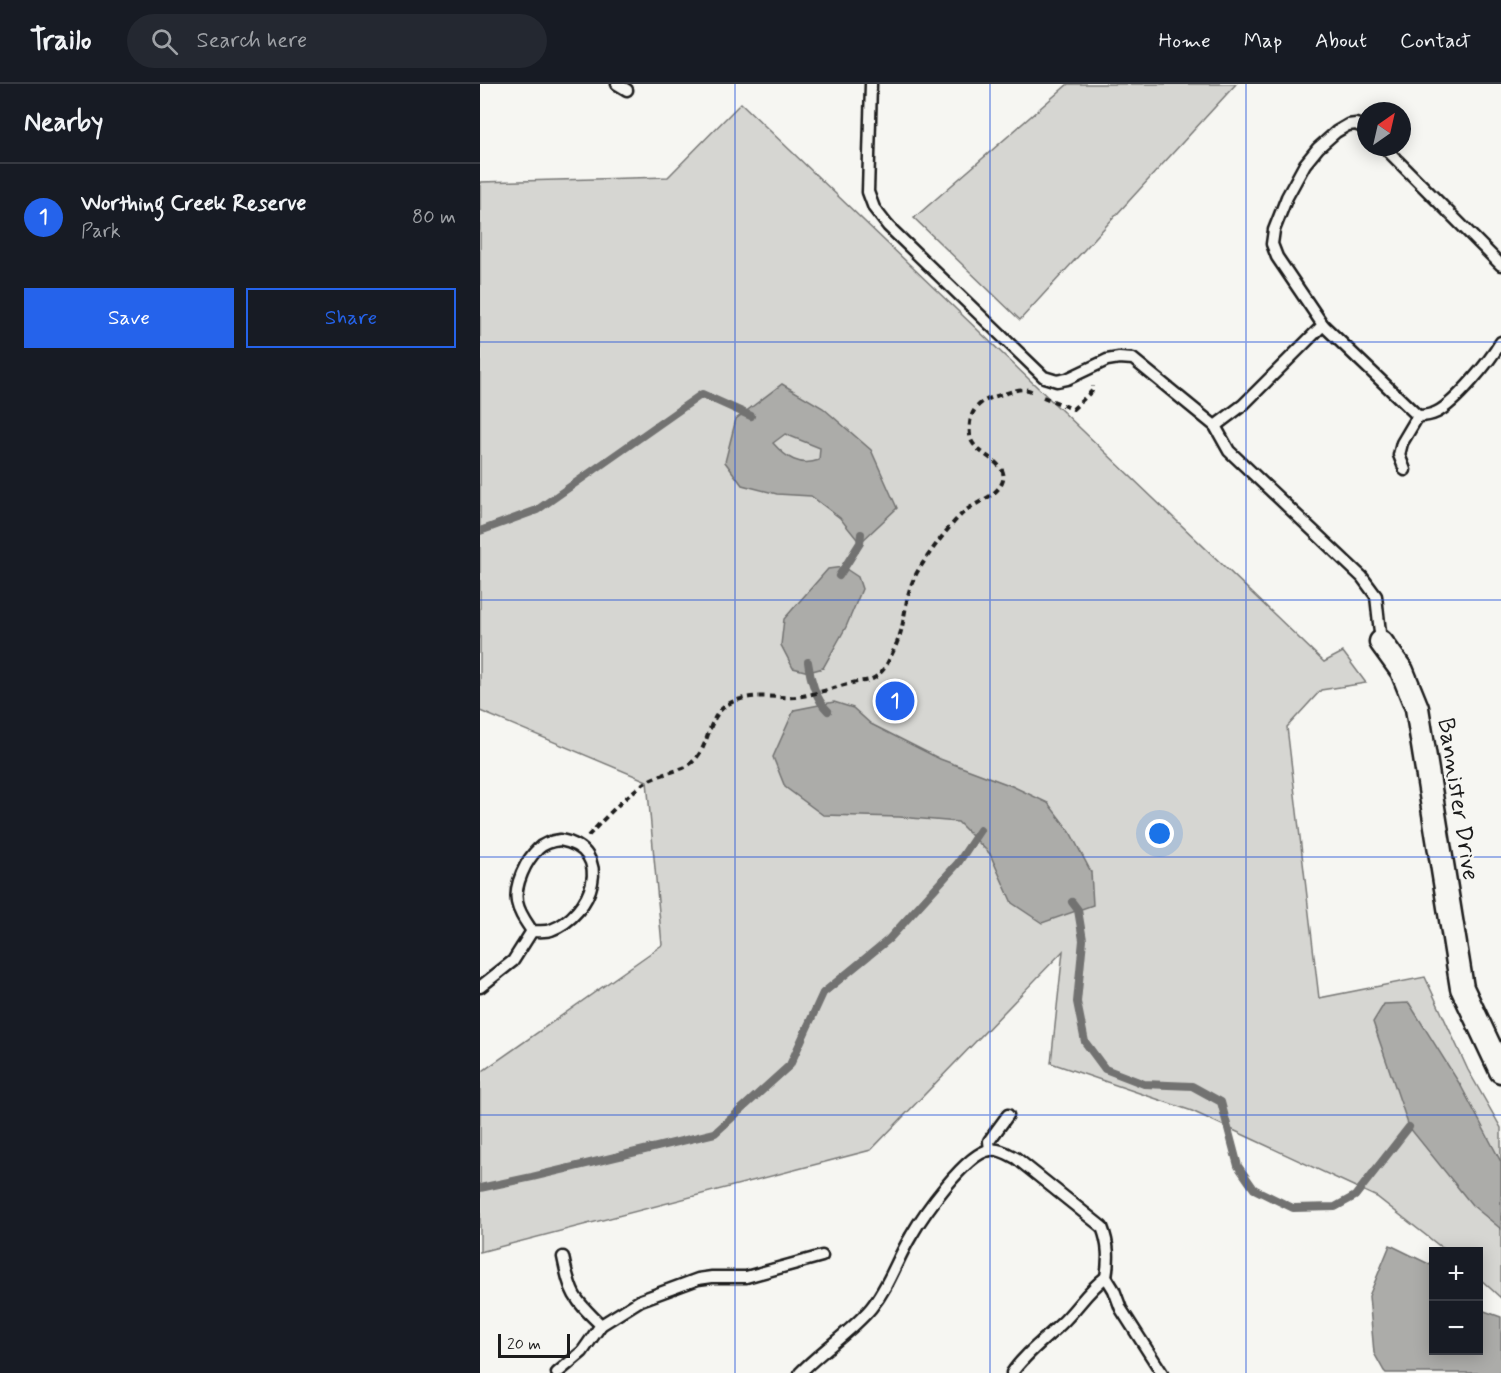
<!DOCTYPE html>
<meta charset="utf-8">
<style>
:root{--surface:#171b24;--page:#242831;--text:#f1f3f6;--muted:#9ea1a6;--line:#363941;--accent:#2563eb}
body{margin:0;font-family:Mynerve,sans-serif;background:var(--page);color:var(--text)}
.controls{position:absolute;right:18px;bottom:18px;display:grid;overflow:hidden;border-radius:0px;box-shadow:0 3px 15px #0003}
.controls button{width:54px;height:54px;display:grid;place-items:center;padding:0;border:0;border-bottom:2px solid var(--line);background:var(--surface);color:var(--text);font:30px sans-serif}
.compass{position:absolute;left:877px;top:18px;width:54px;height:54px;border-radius:50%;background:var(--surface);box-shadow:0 3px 15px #0003;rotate:34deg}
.scale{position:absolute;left:18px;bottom:15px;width:72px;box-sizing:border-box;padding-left:6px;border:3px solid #1c1c1c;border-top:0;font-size:16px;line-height:21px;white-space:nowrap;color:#1c1c1c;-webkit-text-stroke:4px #f6f6f2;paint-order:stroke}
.you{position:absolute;left:680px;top:750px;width:21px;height:21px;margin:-15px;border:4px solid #fff;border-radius:50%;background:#1a73e8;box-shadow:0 0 0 9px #1a73e833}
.badge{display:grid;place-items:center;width:39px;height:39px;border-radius:50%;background:var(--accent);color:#fff;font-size:20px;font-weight:700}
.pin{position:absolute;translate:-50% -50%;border:3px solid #fff;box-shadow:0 2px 6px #0006}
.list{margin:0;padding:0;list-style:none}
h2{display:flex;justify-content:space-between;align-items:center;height:78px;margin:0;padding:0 24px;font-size:26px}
h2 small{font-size:20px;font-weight:400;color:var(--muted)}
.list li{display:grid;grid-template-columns:39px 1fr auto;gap:18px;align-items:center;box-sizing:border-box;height:108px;padding:0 24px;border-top:2px solid var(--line)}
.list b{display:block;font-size:22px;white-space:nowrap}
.list p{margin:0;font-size:20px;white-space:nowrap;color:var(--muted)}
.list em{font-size:20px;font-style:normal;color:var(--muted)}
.actions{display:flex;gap:12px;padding:18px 24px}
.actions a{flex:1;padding:14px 0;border:2px solid var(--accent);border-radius:0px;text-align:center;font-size:21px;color:var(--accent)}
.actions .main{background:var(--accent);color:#fff}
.icon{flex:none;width:33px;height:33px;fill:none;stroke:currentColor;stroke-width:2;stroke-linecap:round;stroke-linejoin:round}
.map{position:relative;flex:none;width:1021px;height:1289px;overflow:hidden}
header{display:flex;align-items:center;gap:36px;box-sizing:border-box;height:84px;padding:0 30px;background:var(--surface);border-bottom:2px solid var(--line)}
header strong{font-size:28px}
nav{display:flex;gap:33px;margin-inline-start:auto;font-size:21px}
.search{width:420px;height:54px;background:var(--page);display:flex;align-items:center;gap:15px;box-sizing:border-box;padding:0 21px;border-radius:33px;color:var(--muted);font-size:22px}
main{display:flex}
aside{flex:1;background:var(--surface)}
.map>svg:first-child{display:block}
.green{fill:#d6d6d2;stroke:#797977;stroke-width:1.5}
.water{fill:#acaca9;stroke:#727271;stroke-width:1.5;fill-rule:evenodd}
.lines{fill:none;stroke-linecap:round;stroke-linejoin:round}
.stream{stroke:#727271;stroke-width:8}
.service-casing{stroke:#1c1c1c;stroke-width:15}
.minor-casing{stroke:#1c1c1c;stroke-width:27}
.path{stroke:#1c1c1c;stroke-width:4;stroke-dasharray:6 4.5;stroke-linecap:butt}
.service{stroke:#f6f6f2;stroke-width:10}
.minor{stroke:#f6f6f2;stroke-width:22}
.grid{fill:none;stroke:#1d4ed8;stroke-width:1.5;stroke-opacity:0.55}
.labels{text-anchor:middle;stroke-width:5;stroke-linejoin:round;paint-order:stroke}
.street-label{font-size:24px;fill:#1c1c1c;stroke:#f6f6f2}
</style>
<header>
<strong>Trailo</strong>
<div class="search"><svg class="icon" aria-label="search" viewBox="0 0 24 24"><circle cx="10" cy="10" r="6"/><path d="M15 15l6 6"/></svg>Search here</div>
<nav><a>Home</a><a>Map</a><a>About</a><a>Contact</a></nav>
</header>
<main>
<aside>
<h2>Nearby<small></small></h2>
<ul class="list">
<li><span class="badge">1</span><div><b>Worthing Creek Reserve</b><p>Park</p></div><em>80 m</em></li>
</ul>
<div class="actions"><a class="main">Save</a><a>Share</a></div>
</aside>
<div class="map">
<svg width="1021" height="1289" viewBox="0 0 1021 1289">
<rect width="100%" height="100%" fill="#f6f6f2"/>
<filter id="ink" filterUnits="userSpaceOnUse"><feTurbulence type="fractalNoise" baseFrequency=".0167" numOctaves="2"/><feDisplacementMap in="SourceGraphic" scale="12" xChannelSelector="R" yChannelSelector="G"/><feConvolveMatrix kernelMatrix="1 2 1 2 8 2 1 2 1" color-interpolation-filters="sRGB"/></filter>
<g filter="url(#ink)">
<g class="green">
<path d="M588,0H756L540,236L434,134Z"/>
<path d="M261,19L844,578L863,568L886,599L841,606L807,643L839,914L945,893L988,986L1021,1044V1214L999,1194L998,1168L966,1167L897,1113L712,1027L571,979L583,867L391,1066L0,1168V989L182,861L167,697L0,627V98L188,93Z"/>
</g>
<g class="water">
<path d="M302,300L343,324L391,366L417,424L380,459L360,434L331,412L297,410L262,401L245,378L256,335ZM305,350L340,364L339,376C320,383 306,374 293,359Z"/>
<path d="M363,483L378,493L382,505L366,543L343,584L329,588L313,584L301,561L304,535L348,485Z"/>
<path d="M354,618L373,624L391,640L460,675L532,702L568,719L590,748L611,788L613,821L562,839L532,819L510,770L478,738L419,733L343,731L305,703L293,673L314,626Z"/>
<path d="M929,919L981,1002L1021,1078V1145L992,1121L929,1043L893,938L904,920Z"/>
<path d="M910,1161L953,1182L954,1266H998L999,1225L1021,1233V1289H906L904,1287L894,1269L889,1212Z"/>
</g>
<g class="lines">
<g class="stream">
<path d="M0,447L57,426L222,310L271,332"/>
<path d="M359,492L380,459L381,450"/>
<path d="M328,578C330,594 336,616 348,627"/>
<path d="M592,818L598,826L603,856L597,918L605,958L625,985L664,1000L712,1002L741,1018L758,1082L774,1105L813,1124L855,1123L875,1112L929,1043"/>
<path d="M0,1104L52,1093L235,1049L310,981L343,909L409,855L478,779L500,746"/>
</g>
<defs>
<g id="service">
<path d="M137,0L147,6"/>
<path d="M391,0L388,108L394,124L408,142L564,293L577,297L587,295L627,276L639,274L653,275L735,342L749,367L882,493L896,512L901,558"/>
<path d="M886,45L876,40L868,41L856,48L838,64L825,80L807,113L794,146L792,160L797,173L843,241L938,332C945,332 951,331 957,328C975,319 1010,277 1021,258"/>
<path d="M904,63L1021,181"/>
<path d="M735,342L763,321L843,241"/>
<path d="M925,386L919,371L922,359L938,332"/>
<path d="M80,756C136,766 112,831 71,846C65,848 59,847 52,847C46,838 39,829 37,818C34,801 46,776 58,765C64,759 72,757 80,756Z"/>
<path d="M0,903L33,877L52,847"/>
<path d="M510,1066L509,1057L528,1031"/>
<path d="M83,1173C91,1211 93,1214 121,1241"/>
<path d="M77,1289L102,1268L121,1241L161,1216L218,1195L232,1193H266L342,1172"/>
<path d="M320,1289C342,1266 371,1248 391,1224C409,1202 417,1175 431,1152C443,1131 486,1069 510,1066C519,1064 528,1070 536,1074L622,1143C629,1161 629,1175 626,1193"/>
<path d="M532,1289C545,1270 564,1256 581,1240C597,1225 608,1206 626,1193L634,1206L641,1225L682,1289"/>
</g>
<path id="minor" d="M901,558L922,587L937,624L982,904L1021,987"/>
</defs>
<use href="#service" class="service-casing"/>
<use href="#minor" class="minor-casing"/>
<g class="path">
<path d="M563,313L593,325L612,307V302"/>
<path d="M108,752C126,733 146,711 168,697C181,689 202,687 210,680C235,661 222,625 261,615C278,610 298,614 315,613C336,611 356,602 377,598C383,597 389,597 394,594C399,591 404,585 407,580C412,570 418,558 421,547C428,519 425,505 443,479C453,464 469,442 483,429C494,418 514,415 522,399C532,377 491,371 490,351C487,322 503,315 527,309C536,306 544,303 553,308"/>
</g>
<use href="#service" class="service"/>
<use href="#minor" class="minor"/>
</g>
</g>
<path class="grid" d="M255,0V1289M510,0V1289M766,0V1289M0,258H1021M0,516H1021M0,773H1021M0,1031H1021"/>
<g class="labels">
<g class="street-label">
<text transform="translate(979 715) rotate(81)" y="8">Bannister Drive</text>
</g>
</g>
</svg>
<div class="controls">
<button>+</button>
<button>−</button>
</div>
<svg class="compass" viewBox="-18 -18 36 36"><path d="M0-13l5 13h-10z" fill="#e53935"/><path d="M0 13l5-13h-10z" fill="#9ea1a6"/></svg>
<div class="scale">20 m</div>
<div class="you"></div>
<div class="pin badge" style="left:415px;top:617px">1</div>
</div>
</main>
